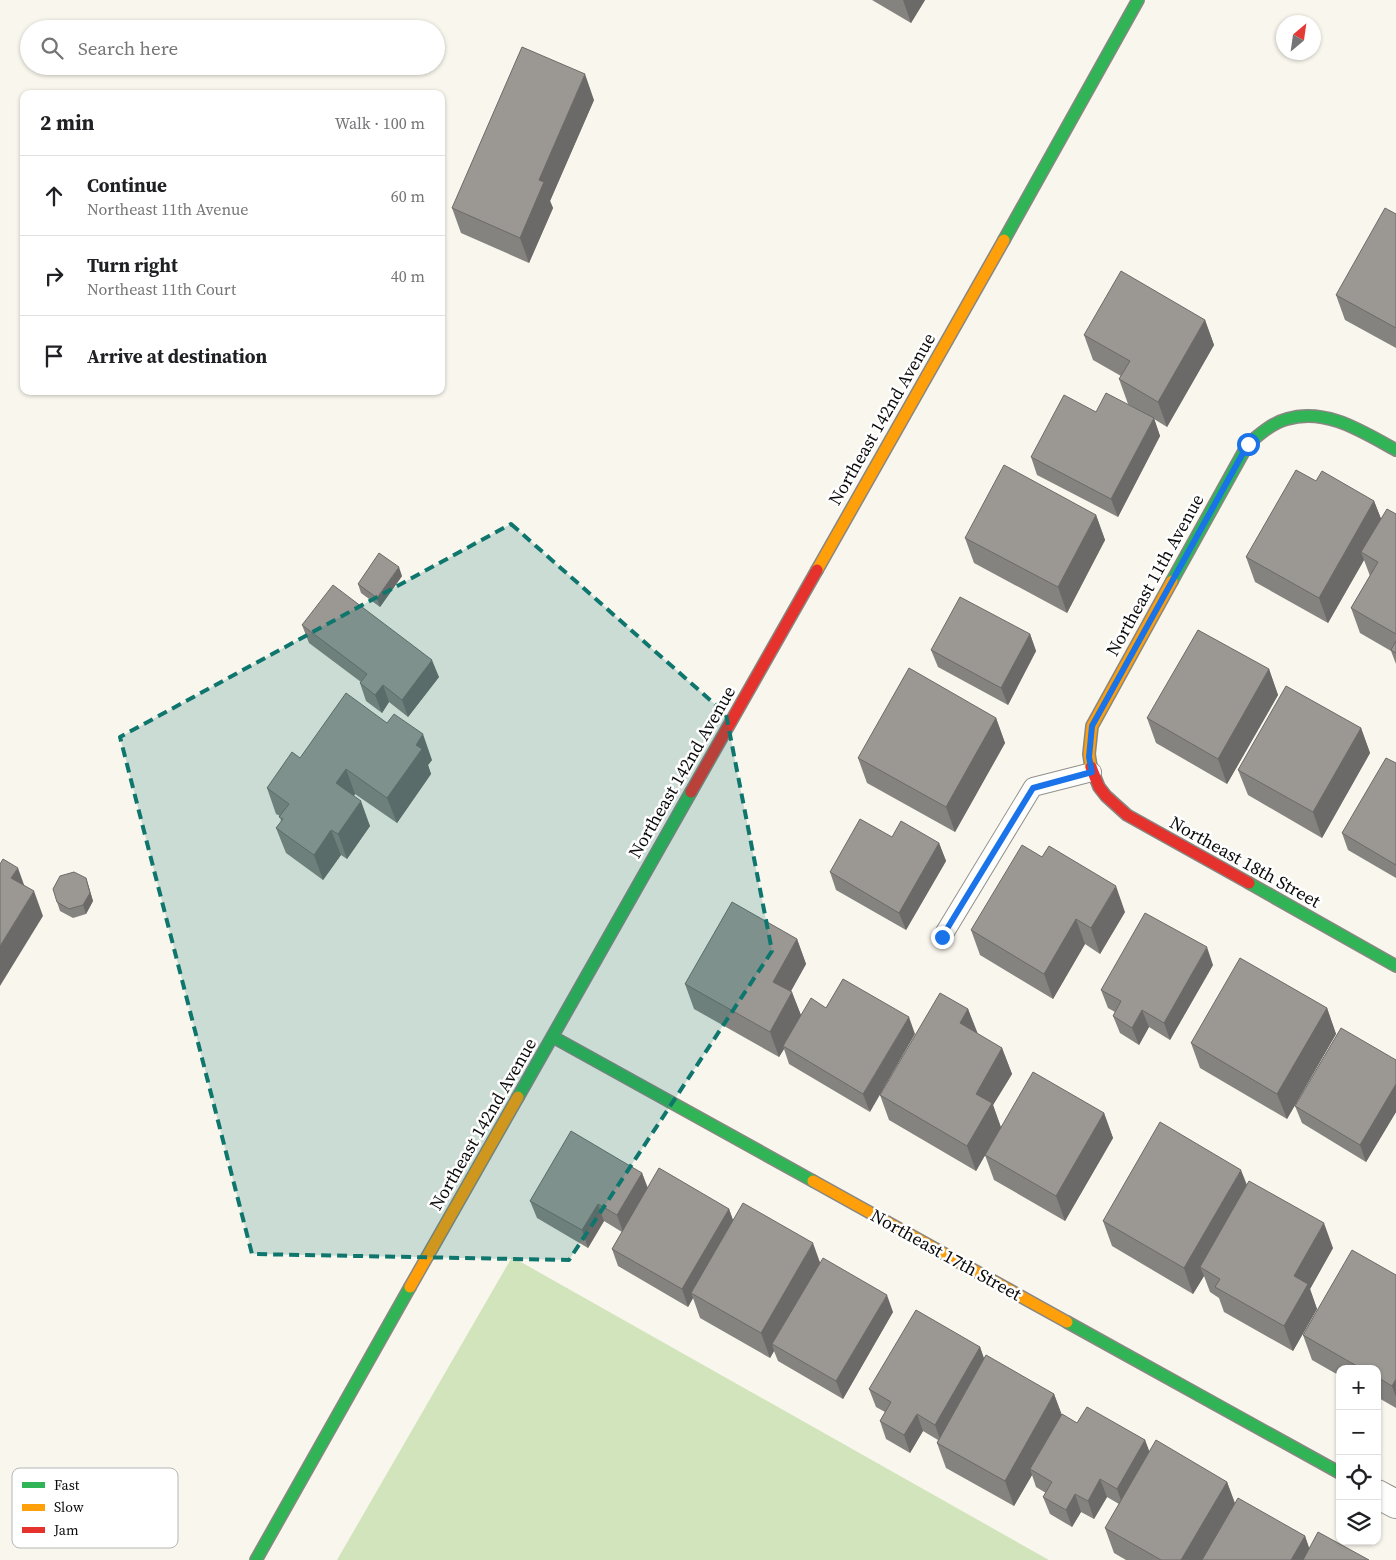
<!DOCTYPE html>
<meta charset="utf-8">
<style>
:root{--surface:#fff;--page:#f6f6f6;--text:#202124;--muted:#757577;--line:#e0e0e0}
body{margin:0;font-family:"Source Serif 4",serif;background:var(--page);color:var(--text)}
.controls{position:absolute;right:15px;bottom:15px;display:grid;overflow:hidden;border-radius:10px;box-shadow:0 1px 4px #0004}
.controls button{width:45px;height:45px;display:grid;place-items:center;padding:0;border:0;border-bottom:1px solid var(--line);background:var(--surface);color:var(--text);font:25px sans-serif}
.compass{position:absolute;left:1276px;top:15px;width:45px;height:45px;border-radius:50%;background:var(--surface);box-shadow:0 1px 4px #0004;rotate:29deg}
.stop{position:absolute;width:15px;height:15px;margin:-11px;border:4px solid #1a73e8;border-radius:50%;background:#fff}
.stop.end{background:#1a73e8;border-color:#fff;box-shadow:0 1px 5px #0008}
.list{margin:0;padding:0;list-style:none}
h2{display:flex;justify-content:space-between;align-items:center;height:65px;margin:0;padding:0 20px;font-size:21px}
h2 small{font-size:16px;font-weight:400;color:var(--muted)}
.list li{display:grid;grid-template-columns:32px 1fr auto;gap:15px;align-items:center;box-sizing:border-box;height:80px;padding:0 20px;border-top:1px solid var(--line)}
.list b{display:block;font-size:19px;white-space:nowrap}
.list p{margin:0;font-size:16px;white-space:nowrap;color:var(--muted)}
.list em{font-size:16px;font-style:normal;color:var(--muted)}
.icon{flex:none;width:28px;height:28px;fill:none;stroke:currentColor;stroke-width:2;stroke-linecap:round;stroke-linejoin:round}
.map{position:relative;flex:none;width:1396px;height:1560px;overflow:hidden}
.search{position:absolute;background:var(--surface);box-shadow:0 1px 4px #0004;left:20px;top:20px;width:425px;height:55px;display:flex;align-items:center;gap:12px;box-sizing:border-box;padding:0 18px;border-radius:28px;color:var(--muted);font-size:19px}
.panel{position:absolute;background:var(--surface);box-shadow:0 1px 4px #0004;left:20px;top:90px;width:425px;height:305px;border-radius:10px}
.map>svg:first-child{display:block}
.forest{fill:#d2e4bc}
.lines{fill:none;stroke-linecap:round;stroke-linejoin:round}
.lane-casing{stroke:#92908c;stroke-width:20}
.street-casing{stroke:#92908c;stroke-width:30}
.fast-casing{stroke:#888783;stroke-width:14}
.slow-casing{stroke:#888783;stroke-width:14}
.jam-casing{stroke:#888783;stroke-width:14}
.lane{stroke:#fefefc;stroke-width:18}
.street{stroke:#fefefc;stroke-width:28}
.fast{stroke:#30b455;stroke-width:11}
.slow{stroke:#ff9f0a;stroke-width:11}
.jam{stroke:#e5322d;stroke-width:11}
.wall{fill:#85837f}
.shaded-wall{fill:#6c6a68}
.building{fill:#9b9894;stroke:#6c6a68}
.route{stroke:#1a73e8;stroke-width:6}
.marked{fill:#0f766e;fill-opacity:0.2;stroke:#0f766e;stroke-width:4;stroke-dasharray:10 6;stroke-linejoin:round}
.labels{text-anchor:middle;stroke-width:5;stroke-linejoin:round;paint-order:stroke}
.street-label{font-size:18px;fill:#0a0a0a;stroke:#fff}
.key{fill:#fff;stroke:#b6b6b6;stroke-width:1}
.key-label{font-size:14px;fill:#0a0a0a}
</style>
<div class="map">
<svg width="1396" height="1560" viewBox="0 0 1396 1560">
<rect width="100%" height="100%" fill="#f9f6ed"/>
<path class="forest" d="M512,1257L1049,1560H337Z"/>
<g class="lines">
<defs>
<path id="lane" d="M942,937L1033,787L1092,772"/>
<path id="street" d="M1377,1494L1396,1504"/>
<g id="fast">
<path d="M1004,240L1138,0"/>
<path d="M1172,581L1248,444C1260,434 1272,423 1287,419C1326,407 1363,432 1396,450"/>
<path d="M1249,883L1396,966"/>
<path d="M553,1037L813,1181"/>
<path d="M518,1097L691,792"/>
<path d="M1067,1322L1340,1473"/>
<path d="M256,1560L410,1287"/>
</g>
<g id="slow">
<path d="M817,570L1004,240"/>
<path d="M1091,767L1089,754L1092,726L1172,581"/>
<path d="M813,1181L1067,1322"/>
<path d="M410,1287L518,1097"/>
</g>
<g id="jam">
<path d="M1091,767L1099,787L1106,796L1127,815L1249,883"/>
<path d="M691,792L817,570"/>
</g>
</defs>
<use href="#lane" class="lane-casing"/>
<use href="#street" class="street-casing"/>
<use href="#fast" class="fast-casing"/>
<use href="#slow" class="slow-casing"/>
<use href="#jam" class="jam-casing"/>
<use href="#lane" class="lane"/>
<use href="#street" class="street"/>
<use href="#fast" class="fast"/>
<use href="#slow" class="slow"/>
<use href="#jam" class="jam"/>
</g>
<g class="wall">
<path d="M872,0H925L911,23Z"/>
<path d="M594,100L550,201L553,208L529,263L461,233L452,208Z"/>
<path d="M1396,214V348L1345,320L1336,295Z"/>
<path d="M1205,320L1214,345L1167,427L1154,419L1160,436L1118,517L1037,475L1031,457L1096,412L1137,410L1128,404L1119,379L1121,376L1093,360L1084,335Z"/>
<path d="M1316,481L1374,501L1381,519L1396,514V664L1391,651L1360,633L1351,608L1370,576L1364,560L1328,623L1255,582L1246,557Z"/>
<path d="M1096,515L1105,540L1067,613L974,563L965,538Z"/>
<path d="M402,576L380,607L361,593L358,584Z"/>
<path d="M302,625L439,677L408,717L389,702L382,713L366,701L360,683L361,682L309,643Z"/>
<path d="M1030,634L1036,651L1008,705L938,667L931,650Z"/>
<path d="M1269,669L1278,695L1227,784L1156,743L1147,718Z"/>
<path d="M996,718L1005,743L955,832L867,783L858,758Z"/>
<path d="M1361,728L1370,753L1322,838L1248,795L1238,770Z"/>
<path d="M300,758L432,760L428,765L431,774L397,823L355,794L354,796L370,826L347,859L341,855L323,880L286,853L276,828L281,822L280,816L276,814L267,788Z"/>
<path d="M1396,763V878L1348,850L1342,833Z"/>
<path d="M892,837L939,843L946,861L906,930L836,890L830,872Z"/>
<path d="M86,878L93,901L86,914L73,918L60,911L57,902Z"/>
<path d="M1125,912L1100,954L1085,944L1053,999L980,955L971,930Z"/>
<path d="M797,939L806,964L791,991L801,1015L826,1008L843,979L870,1112L789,1064L784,1049L779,1057L694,1009L685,984Z"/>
<path d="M1213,965L1170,1040L1149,1027L1139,1045L1120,1033L1113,1016L1115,1012L1108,1008L1101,990Z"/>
<path d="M1327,1008L1336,1034L1287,1119L1200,1068L1191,1043Z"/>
<path d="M968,1009L977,1034L1002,1048L1012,1074L993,1105L1001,1127L1104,1113L1113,1138L1065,1221L994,1180L985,1155L976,1171L889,1120L880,1095Z"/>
<path d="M1396,1060V1112L1366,1162L1302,1123L1295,1106Z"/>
<path d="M642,1173L648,1188L729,1209L733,1220L820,1262L893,1312L843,1399L778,1361L774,1351L770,1358L700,1318L693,1298L688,1307L618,1266L612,1249L622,1232L604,1221L588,1248L537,1218L530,1201Z"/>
<path d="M1247,1185L1333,1248L1310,1289L1317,1309L1293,1351L1224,1312L1219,1298L1210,1292L1204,1276L1193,1294L1112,1246L1103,1221Z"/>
<path d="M1396,1275V1408L1377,1397V1369H1340V1376L1312,1360L1303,1335Z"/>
<path d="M980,1347L984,1358L1054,1394L1062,1415L1077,1423L1145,1440L1149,1452L1227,1482L1235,1503L1305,1536L1309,1549L1369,1560H1126L1114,1553L1105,1528L1119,1504L1107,1497L1094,1519L1081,1512L1072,1527L1050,1514L1043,1497L1046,1493L1036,1487L1032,1475L1014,1506L946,1468L937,1443L938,1440L923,1431L910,1453L886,1439L880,1421L885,1412L876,1407L869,1389Z"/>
</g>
<g class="shaded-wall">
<path d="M903,0H925L911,23Z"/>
<path d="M585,74L594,100L550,201L553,208L529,263L520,238L539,180Z"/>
<path d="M1205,320L1214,345L1167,427L1158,402Z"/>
<path d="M1154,418L1160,436L1118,517L1111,499Z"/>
<path d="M1374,501L1384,526L1361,552L1364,560L1328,623L1319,598Z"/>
<path d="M1096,515L1105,540L1067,613L1058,587Z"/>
<path d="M399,567L402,576L380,607L377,598Z"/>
<path d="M1030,634L1036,651L1008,705L1001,688Z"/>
<path d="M432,660L439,677L408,717L402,700Z"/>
<path d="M1269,669L1278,695L1227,784L1218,759Z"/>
<path d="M383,685L389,702L382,713L375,695Z"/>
<path d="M996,718L1005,743L955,832L946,807Z"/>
<path d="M1361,728L1370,753L1322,838L1313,812Z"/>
<path d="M423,734L432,760L428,765L431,774L397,823L387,798L416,745Z"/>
<path d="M346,769L355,794L345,808L336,783Z"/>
<path d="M361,801L370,826L347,859L338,834Z"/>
<path d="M331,830L341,855L323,880L314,855Z"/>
<path d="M939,843L946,861L906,930L899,913Z"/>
<path d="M18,868L27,893L11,878Z"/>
<path d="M86,878L93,901L86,914L83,905Z"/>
<path d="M1116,886L1125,912L1100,954L1091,928Z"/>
<path d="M34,891L43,916L0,986V946Z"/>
<path d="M1076,919L1085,944L1053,999L1044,974Z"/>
<path d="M797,939L806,964L782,1007L773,982Z"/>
<path d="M1207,947L1213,965L1170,1040L1164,1023Z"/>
<path d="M792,992L802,1018L783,1046L784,1049L779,1057L770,1032Z"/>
<path d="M1327,1008L1336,1034L1287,1119L1277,1094Z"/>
<path d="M968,1009L978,1034L960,1023Z"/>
<path d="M1142,1010L1149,1027L1139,1045L1132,1028Z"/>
<path d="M909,1017L915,1034L870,1112L863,1094Z"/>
<path d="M1002,1048L1012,1074L993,1105L1001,1128L976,1171L967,1146L976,1094Z"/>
<path d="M1396,1084V1112L1366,1162L1360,1145Z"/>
<path d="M1104,1113L1113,1138L1065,1221L1056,1196Z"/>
<path d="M1241,1170L1251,1195L1200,1267L1204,1276L1193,1294L1184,1268Z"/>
<path d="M642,1173L648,1190L623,1232L617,1215Z"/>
<path d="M598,1204L604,1221L588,1248L582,1230Z"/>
<path d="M729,1209L735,1226L691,1293L693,1298L688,1307L682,1289Z"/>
<path d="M1324,1223L1333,1248L1310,1289L1317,1309L1293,1351L1284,1326L1294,1276Z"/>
<path d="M813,1243L822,1268L772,1344L774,1351L770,1358L761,1333Z"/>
<path d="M887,1295L893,1312L843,1399L836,1381Z"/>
<path d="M980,1347L986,1365L941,1442L935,1425Z"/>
<path d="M1396,1379V1397L1392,1386Z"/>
<path d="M1054,1394L1063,1419L1030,1469L1032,1475L1014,1506L1005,1481Z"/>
<path d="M917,1414L923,1431L910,1453L904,1435Z"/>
<path d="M1145,1440L1152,1458L1123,1506L1117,1489Z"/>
<path d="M1100,1479L1107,1497L1094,1519L1088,1501Z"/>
<path d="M1227,1482L1236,1507L1205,1560H1181Z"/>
<path d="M1075,1494L1081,1512L1072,1527L1066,1510Z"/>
<path d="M1305,1536L1311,1553L1307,1560H1291Z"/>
</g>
<g class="building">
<path d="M522,47L585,74L539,180L544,182L520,238L452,208Z"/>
<path d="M1385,208L1396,214V328L1336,295Z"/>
<path d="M1121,271L1205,320L1158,402L1119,379L1130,361L1084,335Z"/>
<path d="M1106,393L1154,418L1111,499L1031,457L1064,395L1096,412Z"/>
<path d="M1004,465L1096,515L1058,587L965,538Z"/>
<path d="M1296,470L1316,481L1322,471L1374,501L1319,598L1246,557Z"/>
<path d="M1387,509L1396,514V634L1351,608L1378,562L1361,552Z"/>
<path d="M379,553L399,567L377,598L358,584Z"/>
<path d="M333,585L432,660L402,700L383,685L375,695L360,683L367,674L302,625Z"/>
<path d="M960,597L1030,634L1001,688L931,650Z"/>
<path d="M1198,630L1269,669L1218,759L1147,718Z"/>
<path d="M1396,641V653L1391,650Z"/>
<path d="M909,668L996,718L946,807L858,758Z"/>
<path d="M1286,686L1361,728L1313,812L1238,770Z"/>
<path d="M346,693L387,723L394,714L423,734L416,745L422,749L387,798L346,769L336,783L361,801L338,834L331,830L314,855L276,828L283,819L279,817L289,804L267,788L292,752L300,758Z"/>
<path d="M1386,758L1396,763V865L1342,833Z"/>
<path d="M860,819L892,837L901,821L939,843L899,913L830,872Z"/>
<path d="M1022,845L1042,857L1049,846L1116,886L1091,928L1076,919L1044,974L971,930Z"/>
<path d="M3,859L18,868L11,878L34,891L0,946V864Z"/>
<path d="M74,872L86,878L90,893L83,905L69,909L57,902L53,889L60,876Z"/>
<path d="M732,902L797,939L773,982L792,992L770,1032L685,984Z"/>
<path d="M1145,913L1207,947L1164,1023L1142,1010L1132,1028L1113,1016L1121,1001L1101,990Z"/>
<path d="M1240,958L1327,1008L1277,1094L1191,1043Z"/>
<path d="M843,979L909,1017L863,1094L783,1046L811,998L826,1008Z"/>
<path d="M940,993L968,1009L960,1023L1002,1048L976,1094L992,1103L967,1146L880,1095Z"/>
<path d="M1341,1028L1396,1060V1084L1360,1145L1295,1106Z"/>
<path d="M1033,1072L1104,1113L1056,1196L985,1155Z"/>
<path d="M1160,1122L1241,1170L1184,1268L1103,1221Z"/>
<path d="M571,1131L642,1173L617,1215L598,1204L582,1230L530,1201Z"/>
<path d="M659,1168L729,1209L682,1289L612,1249Z"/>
<path d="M1249,1181L1324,1223L1294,1276L1308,1284L1284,1326L1215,1287L1220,1279L1200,1267Z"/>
<path d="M743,1203L813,1243L761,1333L691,1293Z"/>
<path d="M1352,1250L1396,1275V1379L1392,1386L1377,1377V1369H1362L1303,1335Z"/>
<path d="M823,1258L887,1295L836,1381L772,1344Z"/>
<path d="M916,1310L980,1347L935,1425L917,1414L904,1435L880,1421L891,1402L869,1389Z"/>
<path d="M986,1355L1054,1394L1005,1481L937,1443Z"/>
<path d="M1087,1407L1145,1440L1117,1489L1100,1479L1088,1501L1075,1494L1066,1510L1043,1497L1052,1482L1030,1469L1062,1414L1077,1423Z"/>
<path d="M1156,1440L1227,1482L1181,1560H1161L1105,1528Z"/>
<path d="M1238,1498L1305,1536L1291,1560H1202Z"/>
<path d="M1318,1532L1369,1560H1303Z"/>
</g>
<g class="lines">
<path class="route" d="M942,937L1033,788L1092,772L1089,757L1092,726L1248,444"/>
</g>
<path class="marked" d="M511,524L726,714L772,951L569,1260L252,1254L120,737Z"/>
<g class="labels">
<g class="street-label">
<text transform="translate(882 419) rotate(-60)" y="6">Northeast 142nd Avenue</text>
<text transform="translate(1155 575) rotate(-61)" y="6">Northeast 11th Avenue</text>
<text transform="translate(682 772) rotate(-60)" y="6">Northeast 142nd Avenue</text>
<text transform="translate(1245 862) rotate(29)" y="6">Northeast 18th Street</text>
<text transform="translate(483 1124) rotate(-60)" y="6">Northeast 142nd Avenue</text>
<text transform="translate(946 1255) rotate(29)" y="6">Northeast 17th Street</text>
</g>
</g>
<rect x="12" y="1468" width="166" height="80" rx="8" class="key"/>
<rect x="22" y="1482" width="23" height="6" fill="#30b455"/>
<rect x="22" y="1504" width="23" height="7" fill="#ff9f0a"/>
<rect x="22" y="1527" width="23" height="6" fill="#e5322d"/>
<g class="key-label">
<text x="54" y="1490">Fast</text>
<text x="54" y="1512">Slow</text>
<text x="54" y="1535">Jam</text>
</g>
</svg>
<div class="controls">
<button>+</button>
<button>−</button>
<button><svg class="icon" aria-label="locate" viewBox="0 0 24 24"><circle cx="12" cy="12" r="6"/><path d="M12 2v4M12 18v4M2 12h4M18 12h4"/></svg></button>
<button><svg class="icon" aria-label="layers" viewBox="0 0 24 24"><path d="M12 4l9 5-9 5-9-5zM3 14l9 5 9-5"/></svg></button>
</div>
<svg class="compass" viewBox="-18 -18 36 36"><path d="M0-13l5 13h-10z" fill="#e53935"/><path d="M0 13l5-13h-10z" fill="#757577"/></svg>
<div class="stop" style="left:1248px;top:444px"></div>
<div class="stop end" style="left:942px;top:937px"></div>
<div class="search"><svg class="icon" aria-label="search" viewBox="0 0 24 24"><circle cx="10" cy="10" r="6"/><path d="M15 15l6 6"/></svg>Search here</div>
<section class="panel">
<h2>2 min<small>Walk · 100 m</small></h2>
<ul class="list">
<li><svg class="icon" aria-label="ahead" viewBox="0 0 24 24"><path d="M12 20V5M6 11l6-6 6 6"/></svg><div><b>Continue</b><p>Northeast 11th Avenue</p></div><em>60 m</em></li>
<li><svg class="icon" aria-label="right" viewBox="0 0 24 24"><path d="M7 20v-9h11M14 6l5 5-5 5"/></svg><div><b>Turn right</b><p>Northeast 11th Court</p></div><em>40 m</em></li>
<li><svg class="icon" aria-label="arrive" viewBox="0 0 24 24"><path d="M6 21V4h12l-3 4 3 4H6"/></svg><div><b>Arrive at destination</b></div></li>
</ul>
</section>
</div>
